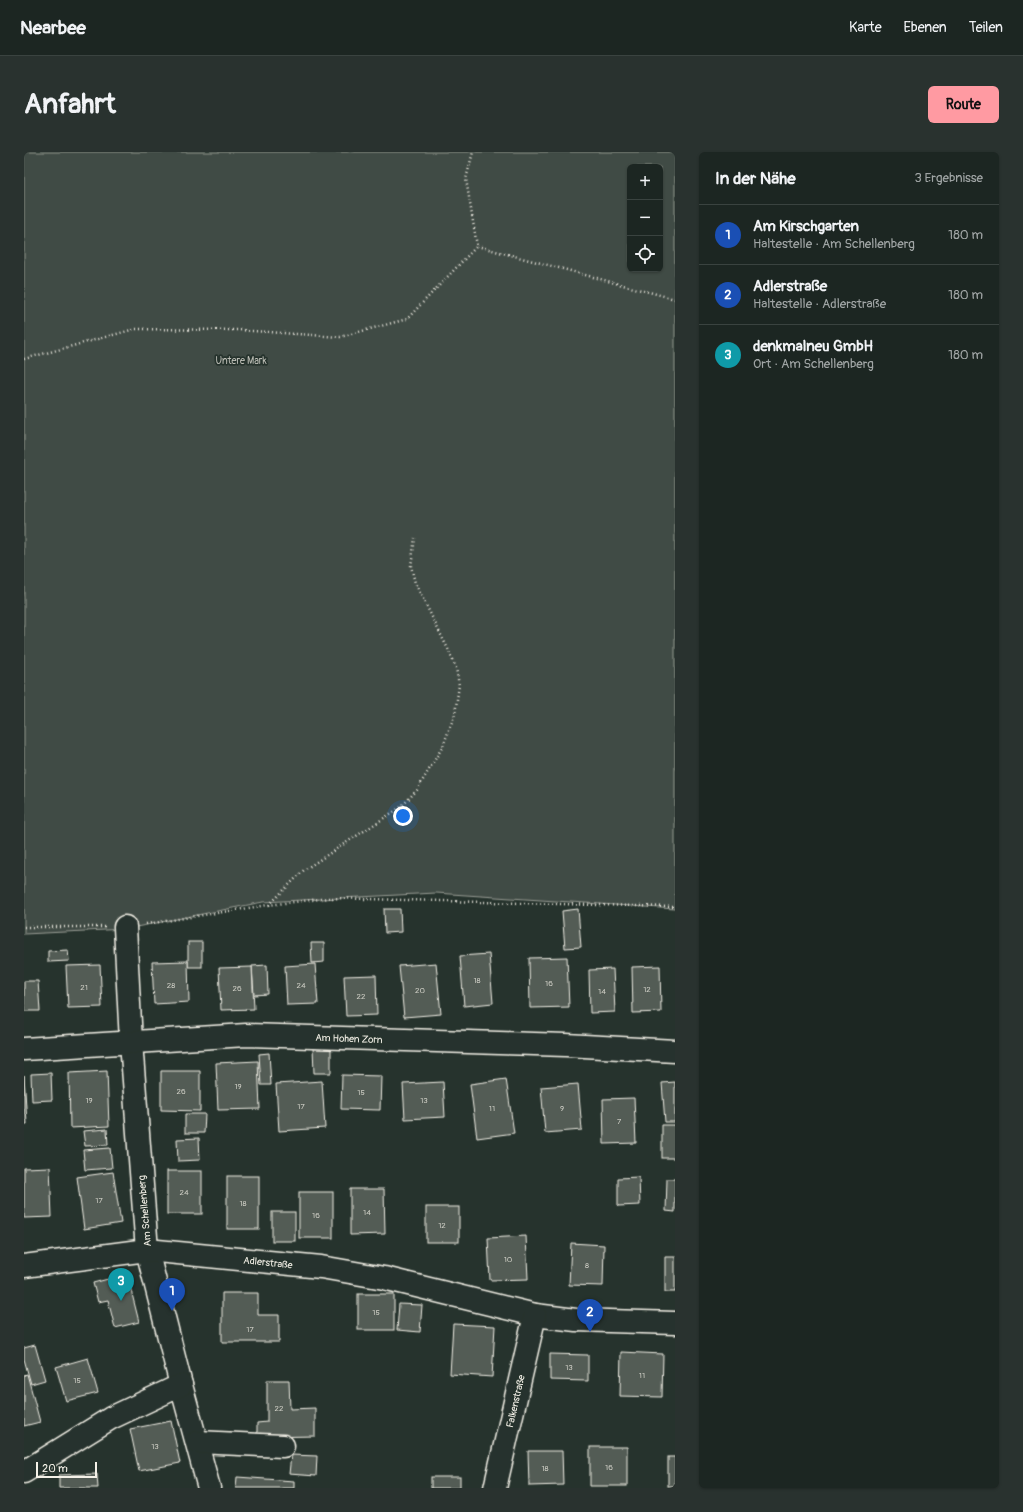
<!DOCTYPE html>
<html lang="de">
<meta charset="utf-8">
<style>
:root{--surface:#1c2622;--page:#29322f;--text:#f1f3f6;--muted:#a0a5a5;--line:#3a4340;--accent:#ff9aa2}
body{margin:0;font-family:Pangolin,sans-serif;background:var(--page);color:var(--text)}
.controls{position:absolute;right:12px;top:12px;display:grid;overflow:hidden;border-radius:6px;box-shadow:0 1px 3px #0004}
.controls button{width:36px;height:36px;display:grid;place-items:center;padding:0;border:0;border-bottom:1px solid var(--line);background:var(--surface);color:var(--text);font:20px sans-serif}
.scale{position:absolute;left:12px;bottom:10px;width:61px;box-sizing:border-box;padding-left:4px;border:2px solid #f4f1e8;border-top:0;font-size:11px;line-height:14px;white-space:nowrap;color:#f4f1e8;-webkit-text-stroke:3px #26332d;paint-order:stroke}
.you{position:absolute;left:379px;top:664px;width:14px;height:14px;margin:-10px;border:3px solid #fff;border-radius:50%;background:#1a73e8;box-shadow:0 0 0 6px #1a73e833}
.badge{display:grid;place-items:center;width:26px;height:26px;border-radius:50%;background:var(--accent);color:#fff;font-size:13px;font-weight:700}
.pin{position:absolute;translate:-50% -33px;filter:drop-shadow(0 1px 2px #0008)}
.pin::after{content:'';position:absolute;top:21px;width:14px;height:12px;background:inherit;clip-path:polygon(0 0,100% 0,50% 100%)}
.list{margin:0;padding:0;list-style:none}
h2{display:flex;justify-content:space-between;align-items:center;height:52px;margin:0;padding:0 16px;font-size:17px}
h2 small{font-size:13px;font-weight:400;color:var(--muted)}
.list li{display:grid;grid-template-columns:26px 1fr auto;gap:12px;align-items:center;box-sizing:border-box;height:60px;padding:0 16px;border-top:1px solid var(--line)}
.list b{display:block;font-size:15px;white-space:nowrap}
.list p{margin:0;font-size:13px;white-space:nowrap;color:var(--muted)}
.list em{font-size:13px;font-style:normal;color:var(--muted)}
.icon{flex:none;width:22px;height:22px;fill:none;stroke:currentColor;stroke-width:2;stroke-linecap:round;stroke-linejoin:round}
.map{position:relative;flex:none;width:651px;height:1336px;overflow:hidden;border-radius:6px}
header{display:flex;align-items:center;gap:24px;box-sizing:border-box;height:56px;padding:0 20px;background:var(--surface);border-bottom:1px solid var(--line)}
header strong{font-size:19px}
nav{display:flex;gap:22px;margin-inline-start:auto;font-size:14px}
.intro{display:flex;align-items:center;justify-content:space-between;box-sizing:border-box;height:96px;padding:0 24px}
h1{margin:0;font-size:28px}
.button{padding:10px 18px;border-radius:6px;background:var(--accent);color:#111;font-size:14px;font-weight:700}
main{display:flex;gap:24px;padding:0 24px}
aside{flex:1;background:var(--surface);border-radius:6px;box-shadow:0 1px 3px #0004}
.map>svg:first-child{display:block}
.green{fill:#414b45;stroke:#9a9e96;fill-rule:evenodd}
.building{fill:#525c55;stroke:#f4f1e8}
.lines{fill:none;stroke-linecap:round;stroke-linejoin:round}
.minor-casing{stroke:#f4f1e8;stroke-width:25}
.path{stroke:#f4f1e8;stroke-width:2.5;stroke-dasharray:1 3;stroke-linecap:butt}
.minor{stroke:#26332d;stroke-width:22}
.labels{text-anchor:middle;stroke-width:3.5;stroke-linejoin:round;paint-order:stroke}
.number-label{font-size:8px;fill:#ccccc3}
.park-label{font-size:10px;fill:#bebfb7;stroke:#26332d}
.street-label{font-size:10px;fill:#f4f1e8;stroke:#26332d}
</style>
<header>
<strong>Nearbee</strong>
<nav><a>Karte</a><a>Ebenen</a><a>Teilen</a></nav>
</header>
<div class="intro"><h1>Anfahrt</h1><a class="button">Route</a></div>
<main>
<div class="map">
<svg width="651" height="1336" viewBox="0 0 651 1336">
<rect width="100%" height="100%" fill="#26332d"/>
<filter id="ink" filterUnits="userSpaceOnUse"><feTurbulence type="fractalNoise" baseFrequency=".025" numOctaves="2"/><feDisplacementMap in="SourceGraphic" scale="8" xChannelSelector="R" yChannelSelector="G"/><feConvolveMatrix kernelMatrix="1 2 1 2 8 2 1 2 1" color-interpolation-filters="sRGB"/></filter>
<g filter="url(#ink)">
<path class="green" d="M0,0H651V757L412,741L239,750L102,777L0,782ZM606,15H636V117H606Z"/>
<g class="building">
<path d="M360,757H376L377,780L361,781Z"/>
<path d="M554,757L557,795L541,796L538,759Z"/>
<rect x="164" y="790" width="14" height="25"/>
<path d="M287,791H300V810L288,811Z"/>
<path d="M44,798L45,809L24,810V799Z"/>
<path d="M465,802L469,851L440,854L436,804Z"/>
<path d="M543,805L545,855L506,856L505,806Z"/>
<path d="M164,809L165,850L130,852L128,810Z"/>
<path d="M412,811L417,862L380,865L375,814Z"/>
<path d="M291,812L294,852L263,853L261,814Z"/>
<path d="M76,813L78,855L44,856L42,814Z"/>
<path d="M243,813L244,842L230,843L228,814Z"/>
<path d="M636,814L637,860L609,861L608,815Z"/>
<path d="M228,815L230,857L197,858L195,816Z"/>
<path d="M589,817L591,860L566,861L565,818Z"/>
<path d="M352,823L353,863L322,864L320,824Z"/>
<path d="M0,829H14L16,859H0Z"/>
<path d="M307,894V921H290L289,895Z"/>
<path d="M245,901L247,933H237L235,902Z"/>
<path d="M234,909L236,957L194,958L192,911Z"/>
<path d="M83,919L85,974L46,976L45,921Z"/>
<path d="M137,919H176V959L137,958Z"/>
<path d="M27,921L28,948L8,949L7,922Z"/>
<path d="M0,923L3,972H0Z"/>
<path d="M318,923L357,924L356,958L317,957Z"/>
<path d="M482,927L490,981L453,986L446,932Z"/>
<path d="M298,929L301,976L255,979L252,932Z"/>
<path d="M419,930L421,965L381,967L379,932Z"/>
<path d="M651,930V970H641L638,931Z"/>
<path d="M554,932L558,978L521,981L517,935Z"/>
<path d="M610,946L612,991L580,992L579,947Z"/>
<path d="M161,962H181L180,981H161Z"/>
<rect x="638" y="973" width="13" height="33"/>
<path d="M83,977L84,993L61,994L59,979Z"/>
<path d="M175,986L176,1008L154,1009L153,987Z"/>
<path d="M86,996L88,1016L61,1018L59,998Z"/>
<path d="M26,1015L28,1065L0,1066V1016Z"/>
<rect x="143" y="1019" width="35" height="43"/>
<path d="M89,1020L97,1071L60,1077L53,1025Z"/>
<rect x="203" y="1024" width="32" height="53"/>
<path d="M615,1025L616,1053L594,1054V1026Z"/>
<path d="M643,1027H651V1060L642,1059Z"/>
<path d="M326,1037H360L361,1082L326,1083Z"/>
<rect x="275" y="1040" width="34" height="46"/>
<rect x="402" y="1055" width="33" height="35"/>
<rect x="248" y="1060" width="23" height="29"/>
<path d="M502,1084L504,1127L466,1128L464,1086Z"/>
<path d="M547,1091L580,1093L579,1134L545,1133Z"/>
<rect x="641" y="1105" width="10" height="35"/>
<path d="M103,1122L115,1170L91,1176L84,1148L74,1150L69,1131Z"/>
<path d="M198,1141H234V1163H255V1190H198Z"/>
<rect x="334" y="1142" width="36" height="36"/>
<path d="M375,1152L398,1153L396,1180L373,1178Z"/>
<path d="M429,1172L471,1174L468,1225L426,1222Z"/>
<path d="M11,1193L21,1228L7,1232L0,1207V1196Z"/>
<path d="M597,1200L639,1202L638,1245L596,1244Z"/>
<path d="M526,1202L564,1203V1229L526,1228Z"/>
<path d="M64,1206L74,1241L42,1249L32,1215Z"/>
<path d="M3,1222L16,1270L0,1274V1223Z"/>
<path d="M243,1228H265L266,1257L291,1256V1284L233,1285V1271L243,1270Z"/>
<path d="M147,1269L156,1311L115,1319L106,1277Z"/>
<rect x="566" y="1295" width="37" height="39"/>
<path d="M504,1299H538L539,1333L505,1334Z"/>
<path d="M267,1303L293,1304L292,1324L265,1322Z"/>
<rect x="644" y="1305" width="7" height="29"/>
<path d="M73,1322L74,1336H35V1323Z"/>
<path d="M213,1325L270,1329V1336H212Z"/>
<rect x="407" y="1325" width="29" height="11"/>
</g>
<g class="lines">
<defs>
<g id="minor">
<path d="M101,775L107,890L123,1098L157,1233L185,1336"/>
<path d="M0,897L222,883L542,893L651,899"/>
<path d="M0,1114L123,1098L297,1115L360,1126L511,1163L552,1168L651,1171"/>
<path d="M173,1290L259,1294"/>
<path d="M0,1320L87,1266L157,1233"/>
<path d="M471,1336L511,1163"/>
</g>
</defs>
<use href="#minor" class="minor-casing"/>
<g class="path">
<path d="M453,94L651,147"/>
<path d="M0,207L111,177L215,178L316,185L383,167L453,94L442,27L449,0"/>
<path d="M245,753L280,718L377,655L393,638L419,594L431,562L435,533L432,516L424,497L391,431L387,414L391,386"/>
<path d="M122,772L244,753L305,746L651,755"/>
<path d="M0,775H81"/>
</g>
<use href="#minor" class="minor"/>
</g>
</g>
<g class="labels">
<g class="number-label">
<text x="453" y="831">18</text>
<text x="525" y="834">16</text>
<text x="147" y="836">28</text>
<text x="277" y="836">24</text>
<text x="60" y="838">21</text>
<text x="213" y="839">26</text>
<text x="623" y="840">12</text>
<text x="396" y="841">20</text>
<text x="578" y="842">14</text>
<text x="337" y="847">22</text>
<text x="214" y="937">19</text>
<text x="157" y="942">26</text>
<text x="337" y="943">15</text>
<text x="65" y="951">19</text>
<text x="400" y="951">13</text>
<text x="277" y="957">17</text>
<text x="468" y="959">11</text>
<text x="538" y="959">9</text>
<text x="595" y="972">7</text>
<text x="160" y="1043">24</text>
<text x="75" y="1051">17</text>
<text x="219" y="1054">18</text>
<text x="343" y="1063">14</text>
<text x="292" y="1066">16</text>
<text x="418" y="1076">12</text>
<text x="484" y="1110">10</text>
<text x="563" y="1116">8</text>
<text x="352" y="1163">15</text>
<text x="226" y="1180">17</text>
<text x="545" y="1218">13</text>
<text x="618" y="1226">11</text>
<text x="53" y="1231">15</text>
<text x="255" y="1259">22</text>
<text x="131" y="1297">13</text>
<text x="585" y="1318">16</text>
<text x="521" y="1319">18</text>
</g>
<g class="park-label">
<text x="217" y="212">Untere Mark</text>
</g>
<g class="street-label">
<text transform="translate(325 886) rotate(2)" y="4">Am Hohen Zorn</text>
<text transform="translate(120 1059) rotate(-95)" y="4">Am Schellenberg</text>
<text transform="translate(244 1110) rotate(6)" y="4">Adlerstraße</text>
<text transform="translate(491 1249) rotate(-77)" y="4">Falkenstraße</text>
</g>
</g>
</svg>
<div class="controls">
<button>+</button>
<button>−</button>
<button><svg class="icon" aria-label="locate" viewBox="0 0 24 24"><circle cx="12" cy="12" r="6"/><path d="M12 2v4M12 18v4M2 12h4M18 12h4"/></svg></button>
</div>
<div class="scale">20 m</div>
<div class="you"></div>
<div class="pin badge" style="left:148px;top:1159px;background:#1a4fb4">1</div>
<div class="pin badge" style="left:566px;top:1180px;background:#1a4fb4">2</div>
<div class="pin badge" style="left:97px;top:1149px;background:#0f9aa8">3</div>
</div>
<aside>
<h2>In der Nähe<small>3 Ergebnisse</small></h2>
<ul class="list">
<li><span class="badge" style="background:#1a4fb4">1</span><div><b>Am Kirschgarten</b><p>Haltestelle · Am Schellenberg</p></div><em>180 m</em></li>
<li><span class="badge" style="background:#1a4fb4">2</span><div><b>Adlerstraße</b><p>Haltestelle · Adlerstraße</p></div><em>180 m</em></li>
<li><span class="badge" style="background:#0f9aa8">3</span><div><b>denkmalneu GmbH</b><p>Ort · Am Schellenberg</p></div><em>180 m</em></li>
</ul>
</aside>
</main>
